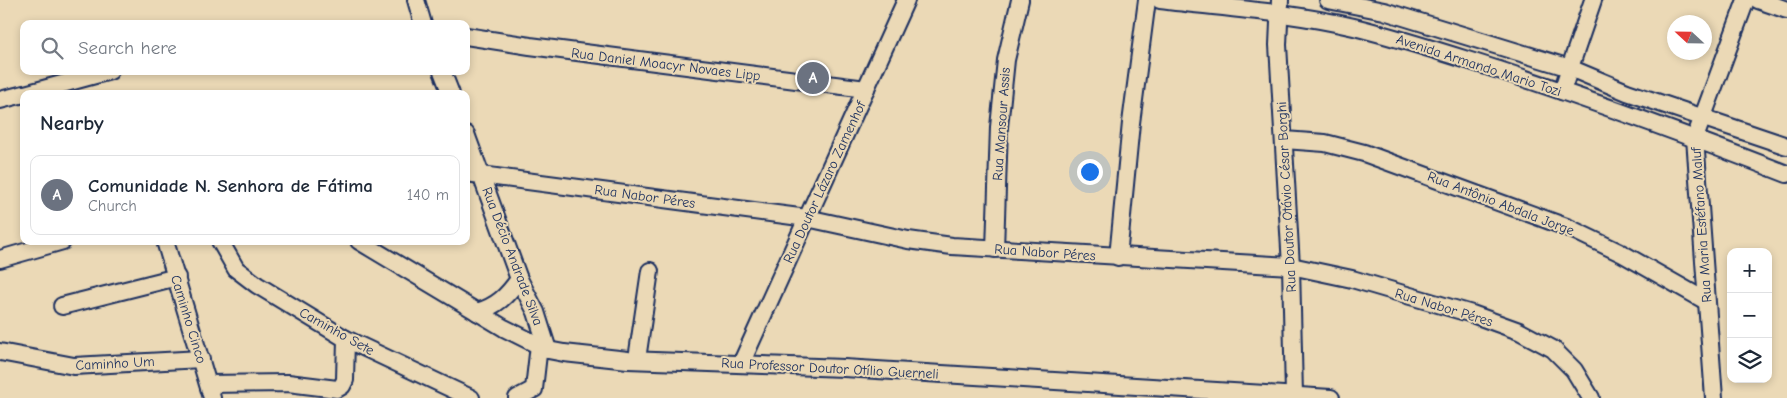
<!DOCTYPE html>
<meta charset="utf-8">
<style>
:root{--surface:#fff;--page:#f2f2f3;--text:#1f2937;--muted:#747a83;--line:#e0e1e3;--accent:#d93025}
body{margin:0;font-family:"Comic Neue",sans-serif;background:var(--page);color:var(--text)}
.controls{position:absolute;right:15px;bottom:15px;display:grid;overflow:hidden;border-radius:10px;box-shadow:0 2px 8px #0003}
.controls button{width:45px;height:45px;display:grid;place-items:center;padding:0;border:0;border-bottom:1px solid var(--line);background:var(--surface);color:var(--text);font:25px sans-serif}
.compass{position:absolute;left:1667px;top:15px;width:45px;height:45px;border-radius:50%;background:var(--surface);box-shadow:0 2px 8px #0003;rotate:292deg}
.you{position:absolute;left:1089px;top:171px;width:18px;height:18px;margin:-12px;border:4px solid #fff;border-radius:50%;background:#1a73e8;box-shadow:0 0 0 8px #1a73e833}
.badge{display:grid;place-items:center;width:32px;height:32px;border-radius:50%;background:var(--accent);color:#fff;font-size:16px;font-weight:700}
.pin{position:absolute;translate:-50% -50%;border:2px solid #fff;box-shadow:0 1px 5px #0006}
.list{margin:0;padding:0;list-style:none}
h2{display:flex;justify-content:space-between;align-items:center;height:65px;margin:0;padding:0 20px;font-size:21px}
h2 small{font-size:16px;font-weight:400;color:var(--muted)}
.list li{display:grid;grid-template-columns:32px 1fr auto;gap:15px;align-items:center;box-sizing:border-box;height:80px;margin:0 10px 10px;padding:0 10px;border:1px solid var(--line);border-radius:10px}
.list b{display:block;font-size:19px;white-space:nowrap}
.list p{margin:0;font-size:16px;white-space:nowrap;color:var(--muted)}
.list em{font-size:16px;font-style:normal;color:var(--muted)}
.icon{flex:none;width:28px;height:28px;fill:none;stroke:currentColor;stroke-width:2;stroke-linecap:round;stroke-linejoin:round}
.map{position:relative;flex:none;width:1787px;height:398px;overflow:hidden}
.search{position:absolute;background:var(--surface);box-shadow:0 2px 8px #0003;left:20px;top:20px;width:450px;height:55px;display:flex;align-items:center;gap:12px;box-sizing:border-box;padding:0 18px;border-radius:10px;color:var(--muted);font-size:19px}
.panel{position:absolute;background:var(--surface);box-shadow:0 2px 8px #0003;left:20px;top:90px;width:450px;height:155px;border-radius:10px}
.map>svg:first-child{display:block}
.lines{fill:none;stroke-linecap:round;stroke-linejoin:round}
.minor-casing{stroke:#1b2f5e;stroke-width:20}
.minor{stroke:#ebd9b6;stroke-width:16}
.labels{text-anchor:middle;stroke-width:4;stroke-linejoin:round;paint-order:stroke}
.street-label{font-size:14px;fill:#1b2f5e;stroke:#ebd9b6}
</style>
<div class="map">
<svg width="1787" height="398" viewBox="0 0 1787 398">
<rect width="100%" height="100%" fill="#ebd9b6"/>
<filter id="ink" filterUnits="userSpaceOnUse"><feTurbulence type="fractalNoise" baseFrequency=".02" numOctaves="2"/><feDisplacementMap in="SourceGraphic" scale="10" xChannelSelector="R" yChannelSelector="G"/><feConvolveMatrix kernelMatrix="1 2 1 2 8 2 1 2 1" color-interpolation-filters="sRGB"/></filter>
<g filter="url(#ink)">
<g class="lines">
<defs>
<g id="minor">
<path d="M416,0L423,24"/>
<path d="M1160,0C1224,8 1291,12 1354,27C1403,39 1451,55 1499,70C1596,102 1692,137 1787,174"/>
<path d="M1280,0L1278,45L1291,266L1294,395"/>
<path d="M1328,0L1384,11L1570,68L1627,92L1787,146"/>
<path d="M1758,0L1787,10"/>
<path d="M466,36L530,46L866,89"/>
<path d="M442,71L451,94"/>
<path d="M1562,91L1593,0"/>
<path d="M25,94L110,71"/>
<path d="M0,100L24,94"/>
<path d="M466,134L519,279L536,312L548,350"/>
<path d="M1284,140L1325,143L1364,153L1569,228L1623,254L1706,301"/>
<path d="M466,173L807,218L908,240L952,246L1291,266L1352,279L1472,314L1519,331L1553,349L1574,370L1591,398"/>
<path d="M165,241L212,398"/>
<path d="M220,241L236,269L257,285L346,339L471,398"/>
<path d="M359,241L504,328L548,350L564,353L628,360L844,368L1331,398"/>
<path d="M995,249L999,127L1006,60L1020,0"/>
<path d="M1118,257L1131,123L1147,0"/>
<path d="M0,259L63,241"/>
<path d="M62,306L177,277"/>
<path d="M477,312C497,306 507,296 519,279"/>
<path d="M0,352L74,366L201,359"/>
<path d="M637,359L650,271"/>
<path d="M741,364L906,0"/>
<path d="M209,384L288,383L337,389L342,386L345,380L346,339"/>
<path d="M517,398L534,389L539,345"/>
<path d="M1714,398L1695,138L1746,0"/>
</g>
</defs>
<use href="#minor" class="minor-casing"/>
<use href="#minor" class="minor"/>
</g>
</g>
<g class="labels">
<g class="street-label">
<text transform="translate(666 64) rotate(7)" y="5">Rua Daniel Moacyr Novaes Lipp</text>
<text transform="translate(1479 65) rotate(18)" y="5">Avenida Armando Mario Tozi</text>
<text transform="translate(1001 124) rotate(-86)" y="5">Rua Mansour Assis</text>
<text transform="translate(824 182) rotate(-65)" y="5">Rua Doutor Lázaro Zamenhof</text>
<text transform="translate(645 196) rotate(8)" y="5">Rua Nabor Péres</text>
<text transform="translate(1286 197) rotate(-93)" y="5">Rua Doutor Otávio César Borghi</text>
<text transform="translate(1501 203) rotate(21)" y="5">Rua Antônio Abdala Jorge</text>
<text transform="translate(1701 225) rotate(-94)" y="5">Rua Maria Estéfano Maluf</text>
<text transform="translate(1045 252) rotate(4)" y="5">Rua Nabor Péres</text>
<text transform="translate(513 256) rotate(69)" y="5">Rua Décio Andrade Silva</text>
<text transform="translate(1444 307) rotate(17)" y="5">Rua Nabor Péres</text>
<text transform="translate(189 319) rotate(73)" y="5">Caminho Cinco</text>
<text transform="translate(337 331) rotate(29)" y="5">Caminho Sete</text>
<text transform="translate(115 363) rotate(-3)" y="5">Caminho Um</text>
<text transform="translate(830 368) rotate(3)" y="5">Rua Professor Doutor Otílio Guerneli</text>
</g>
</g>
</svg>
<div class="controls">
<button>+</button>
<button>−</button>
<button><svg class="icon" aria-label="layers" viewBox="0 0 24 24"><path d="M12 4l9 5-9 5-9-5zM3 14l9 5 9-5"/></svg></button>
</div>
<svg class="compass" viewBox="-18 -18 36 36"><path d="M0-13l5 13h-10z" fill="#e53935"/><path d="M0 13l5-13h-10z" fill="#747a83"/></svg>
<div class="you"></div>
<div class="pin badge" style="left:813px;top:78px;background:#6b7280">A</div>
<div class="search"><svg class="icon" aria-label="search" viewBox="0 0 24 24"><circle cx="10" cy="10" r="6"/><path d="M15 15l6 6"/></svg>Search here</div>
<section class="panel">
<h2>Nearby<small></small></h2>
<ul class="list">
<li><span class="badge" style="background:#6b7280">A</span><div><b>Comunidade N. Senhora de Fátima</b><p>Church</p></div><em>140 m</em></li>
</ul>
</section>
</div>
